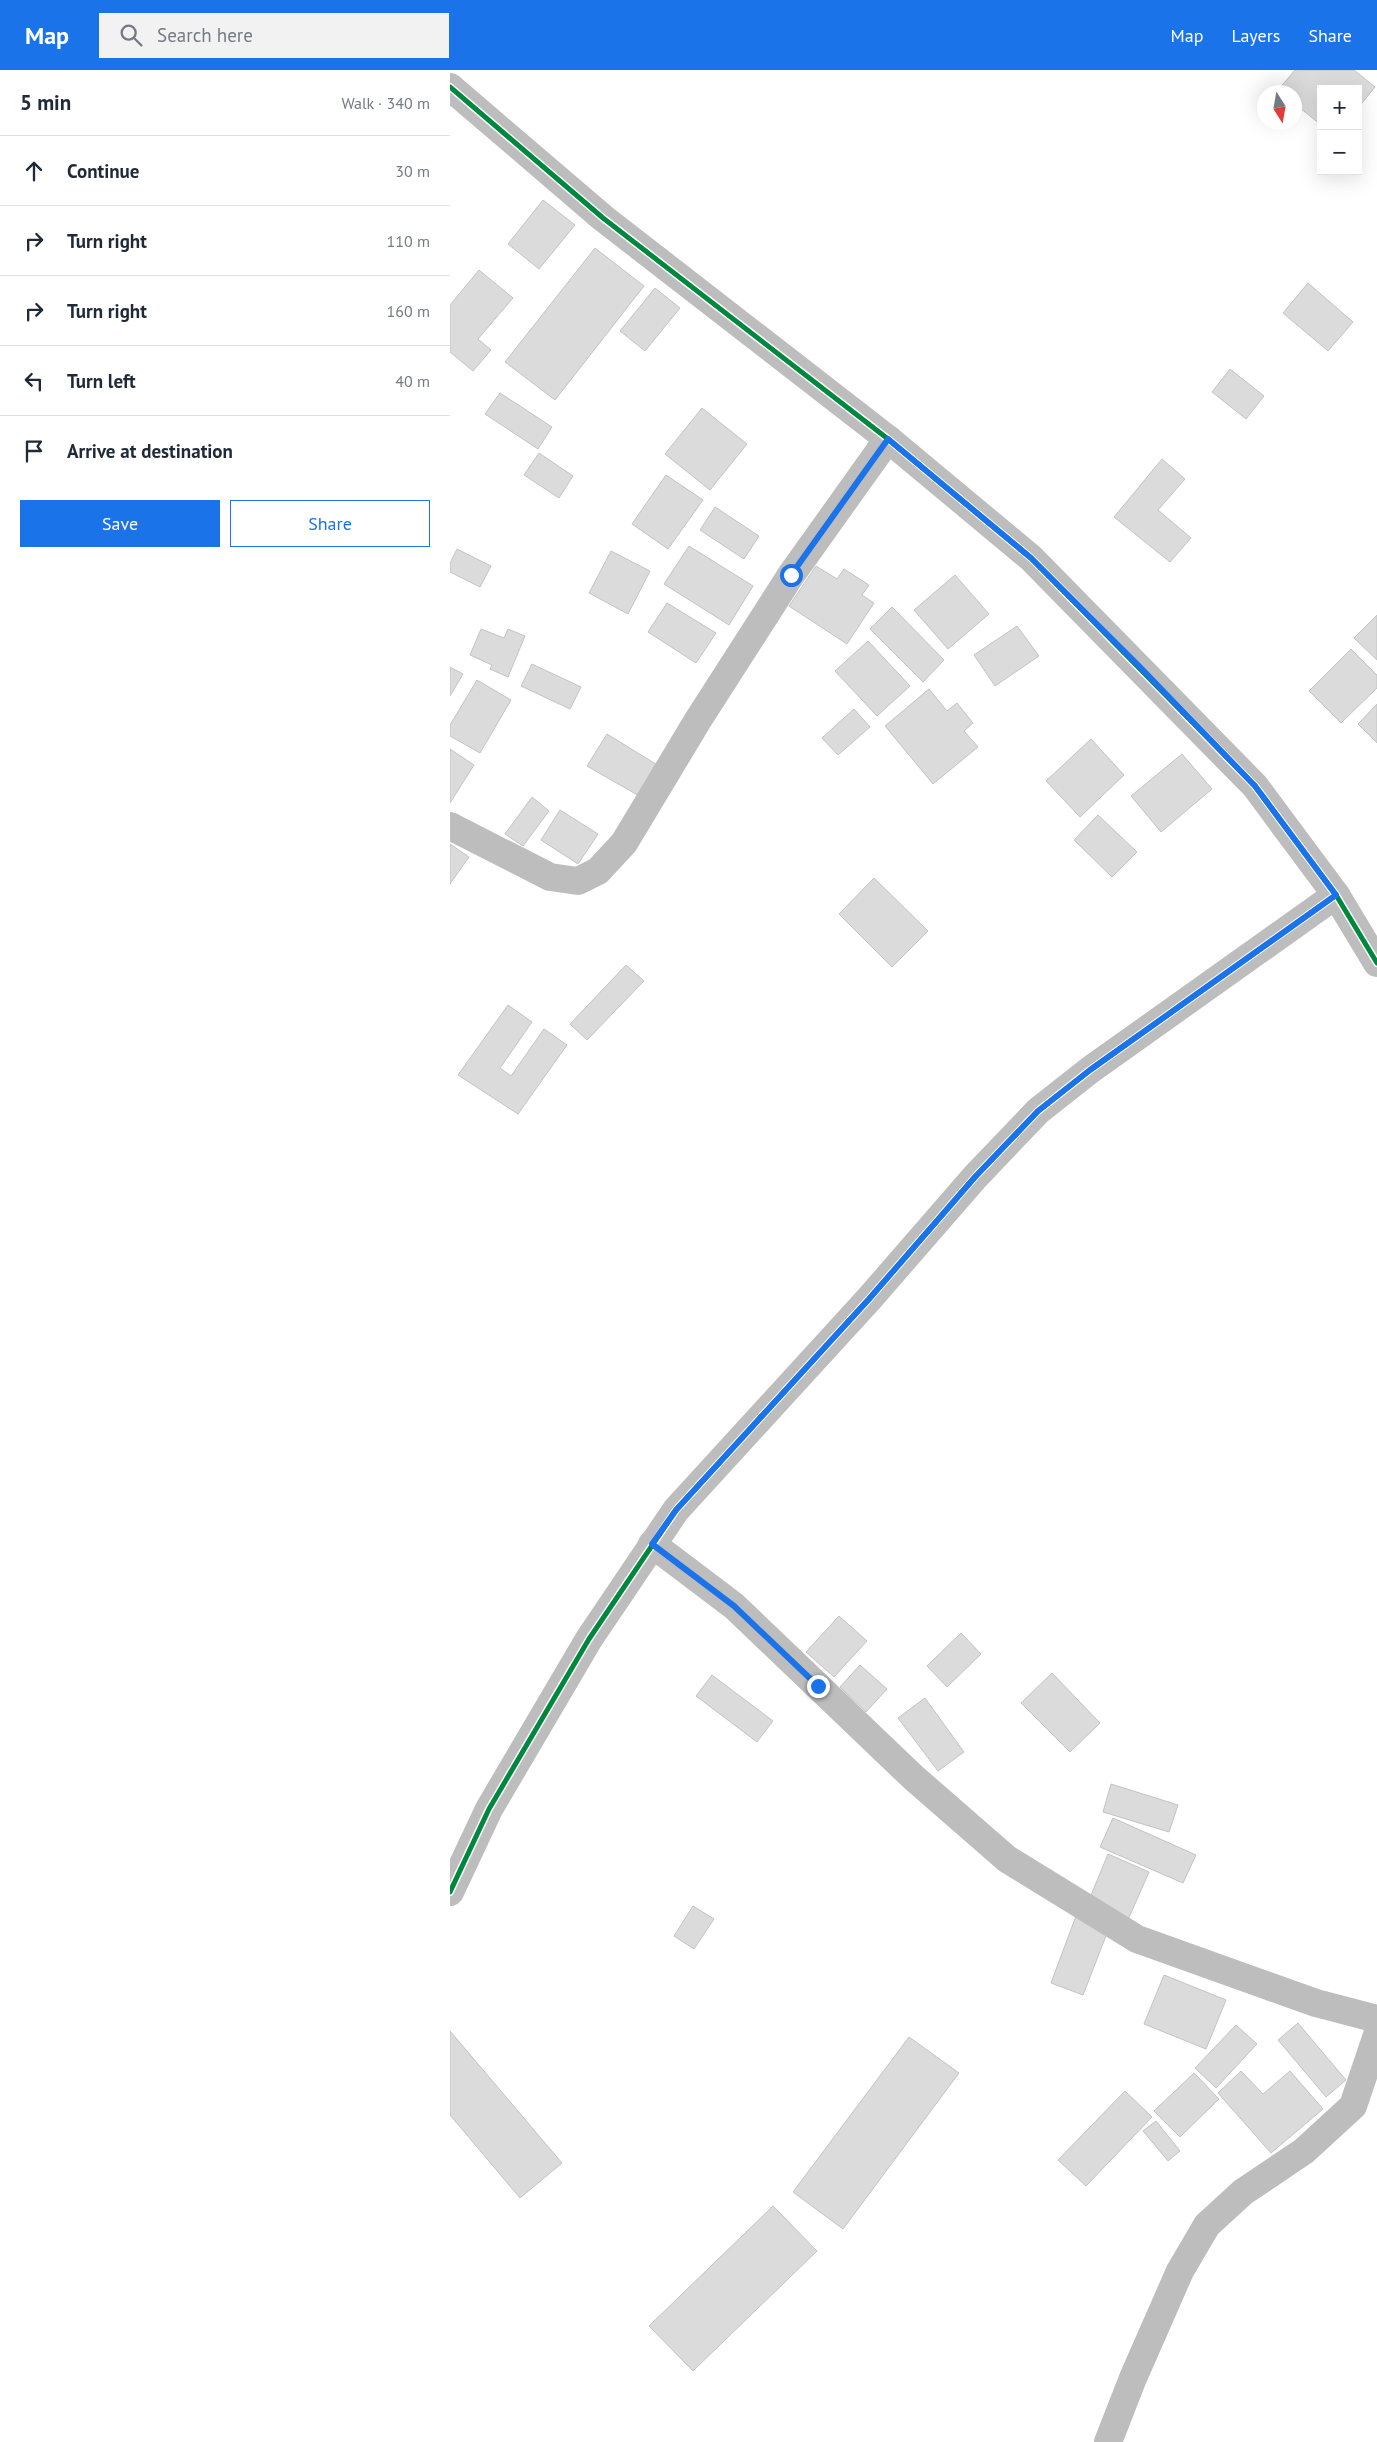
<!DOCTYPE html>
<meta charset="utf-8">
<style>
:root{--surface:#fff;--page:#f2f2f3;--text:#1f2937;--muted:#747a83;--line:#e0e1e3;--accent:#1a73e8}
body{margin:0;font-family:"PT Sans",sans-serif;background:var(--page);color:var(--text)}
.controls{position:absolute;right:15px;top:15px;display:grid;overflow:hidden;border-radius:0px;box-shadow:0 5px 20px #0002}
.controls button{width:45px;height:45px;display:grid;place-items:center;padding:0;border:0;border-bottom:1px solid var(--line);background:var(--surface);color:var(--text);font:25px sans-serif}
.compass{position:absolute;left:807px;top:15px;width:45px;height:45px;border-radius:50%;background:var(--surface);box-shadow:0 5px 20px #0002;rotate:169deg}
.stop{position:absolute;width:15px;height:15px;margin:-11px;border:4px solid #1a73e8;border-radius:50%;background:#fff}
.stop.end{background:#1a73e8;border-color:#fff;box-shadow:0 1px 5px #0008}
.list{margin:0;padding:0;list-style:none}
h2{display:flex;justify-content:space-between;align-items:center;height:65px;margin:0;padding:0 20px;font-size:21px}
h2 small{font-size:16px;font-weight:400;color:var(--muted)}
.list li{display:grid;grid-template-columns:32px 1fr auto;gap:15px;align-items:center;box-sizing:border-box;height:70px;padding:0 20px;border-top:1px solid var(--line)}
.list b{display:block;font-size:19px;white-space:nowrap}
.list em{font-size:16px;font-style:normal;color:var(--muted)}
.actions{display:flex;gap:10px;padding:15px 20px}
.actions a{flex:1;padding:11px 0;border:1px solid var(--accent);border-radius:0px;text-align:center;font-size:18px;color:var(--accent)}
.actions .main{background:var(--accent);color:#fff}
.icon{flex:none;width:28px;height:28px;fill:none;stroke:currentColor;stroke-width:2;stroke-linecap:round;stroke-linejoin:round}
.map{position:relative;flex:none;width:927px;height:2372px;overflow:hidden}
header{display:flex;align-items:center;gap:30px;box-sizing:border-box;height:70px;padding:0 25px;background:var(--accent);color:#fff}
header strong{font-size:24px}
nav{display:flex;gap:28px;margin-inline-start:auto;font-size:18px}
.search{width:350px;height:45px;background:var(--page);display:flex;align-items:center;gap:12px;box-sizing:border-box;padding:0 18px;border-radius:0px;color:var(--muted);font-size:19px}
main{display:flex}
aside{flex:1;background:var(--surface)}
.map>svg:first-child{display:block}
.building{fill:#dbdbdb;stroke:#c3c3c3}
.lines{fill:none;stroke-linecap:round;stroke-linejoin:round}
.minor{stroke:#bdbdbd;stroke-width:28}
.cycleway-casing{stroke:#fff;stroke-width:8}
.cycleway{stroke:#00873e;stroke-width:5}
.route{stroke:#1a73e8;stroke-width:6}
</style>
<header>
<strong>Map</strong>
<div class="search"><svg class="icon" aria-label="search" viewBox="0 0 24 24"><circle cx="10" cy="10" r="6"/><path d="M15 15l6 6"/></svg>Search here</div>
<nav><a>Map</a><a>Layers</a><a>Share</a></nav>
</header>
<main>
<aside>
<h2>5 min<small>Walk · 340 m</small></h2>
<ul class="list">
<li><svg class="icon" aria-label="ahead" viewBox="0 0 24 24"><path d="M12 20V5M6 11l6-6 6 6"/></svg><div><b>Continue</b></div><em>30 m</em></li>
<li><svg class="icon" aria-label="right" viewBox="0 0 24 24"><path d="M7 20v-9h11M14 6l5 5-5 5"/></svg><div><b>Turn right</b></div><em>110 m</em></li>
<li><svg class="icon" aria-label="right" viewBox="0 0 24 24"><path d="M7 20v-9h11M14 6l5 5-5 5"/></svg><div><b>Turn right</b></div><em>160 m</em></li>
<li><svg class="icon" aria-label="left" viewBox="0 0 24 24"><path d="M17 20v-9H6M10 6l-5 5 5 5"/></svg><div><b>Turn left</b></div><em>40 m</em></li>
<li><svg class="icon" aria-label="arrive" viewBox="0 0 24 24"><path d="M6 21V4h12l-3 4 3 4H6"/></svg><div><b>Arrive at destination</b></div></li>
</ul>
<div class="actions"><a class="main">Save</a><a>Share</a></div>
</aside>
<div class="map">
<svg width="927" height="2372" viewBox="0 0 927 2372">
<rect width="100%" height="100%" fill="#fff"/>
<g class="building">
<path d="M845,0H904L925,17L908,38V19H871V55L844,33V22L828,20Z"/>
<path d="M93,130L125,155L89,199L58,174Z"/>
<path d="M145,178L194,216L105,330L55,292Z"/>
<path d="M29,200L63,228L28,269L41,280L23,301L0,282V235Z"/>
<path d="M858,213L903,252L878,281L833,243Z"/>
<path d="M205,218L230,238L195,281L170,261Z"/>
<path d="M780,299L814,326L796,349L762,322Z"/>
<path d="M50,323L102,357L88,379L35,344Z"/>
<path d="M252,338L297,374L260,420L215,384Z"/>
<path d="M89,383L123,406L109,428L74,405Z"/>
<path d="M712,389L735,409L708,440L741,468L720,492L664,447Z"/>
<path d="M216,405L253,430L218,479L182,454Z"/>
<path d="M265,437L309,466L294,489L250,460Z"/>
<path d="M239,476L303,516L279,555L214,514Z"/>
<path d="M7,479L41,496L30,517L0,502V493Z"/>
<path d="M161,481L200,501L178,544L139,523Z"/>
<path d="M366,496L387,509L394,499L419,515L412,525L424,533L397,574L339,536Z"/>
<path d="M505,505L539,544L498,579L464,540Z"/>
<path d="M217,533L266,563L246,593L198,562Z"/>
<path d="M442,537L494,590L473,612L420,559Z"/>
<path d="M927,545V590L904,568Z"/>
<path d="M567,556L589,586L545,616L524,585Z"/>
<path d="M31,559L54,568L58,559L75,566L58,607L40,599L42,595L20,585Z"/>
<path d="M418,571L460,616L427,646L385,601Z"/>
<path d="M901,579L927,605V618L891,653L859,621Z"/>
<path d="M82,594L131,617L120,639L71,616Z"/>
<path d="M0,597L13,604L0,626Z"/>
<path d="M27,610L61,630L30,683L0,666V655Z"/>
<path d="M479,619L497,641L507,633L523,653L514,661L528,677L483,714L435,656Z"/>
<path d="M927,634V673L908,654Z"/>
<path d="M404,639L420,657L388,685L372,668Z"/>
<path d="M157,664L209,696L191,727L137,696Z"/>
<path d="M641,669L674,705L630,747L596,711Z"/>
<path d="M0,679L24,695L0,733Z"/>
<path d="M732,684L762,719L711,762L681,726Z"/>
<path d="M82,727L99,741L73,776L55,764Z"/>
<path d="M110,740L148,764L128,794L91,770Z"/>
<path d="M648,745L687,782L662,807L624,770Z"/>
<path d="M0,774L19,787L0,814Z"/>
<path d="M424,808L478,861L442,897L389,844Z"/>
<path d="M176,895L194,911L137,970L120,954Z"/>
<path d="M58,935L82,952L50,998L61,1006L94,959L117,975L68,1044L8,1005Z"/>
<path d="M389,1546L417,1571L384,1607L356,1582Z"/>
<path d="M511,1563L531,1584L497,1617L477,1596Z"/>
<path d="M410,1595L437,1619L416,1642L390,1617Z"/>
<path d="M602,1603L650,1653L620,1682L571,1633Z"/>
<path d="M262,1605L323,1651L307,1672L246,1626Z"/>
<path d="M475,1628L514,1682L488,1701L448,1648Z"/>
<path d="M661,1714L728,1735L719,1762L653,1742Z"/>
<path d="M663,1748L746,1785L733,1813L650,1777Z"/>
<path d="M658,1784L699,1802L677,1852L637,1835Z"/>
<path d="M243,1836L264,1849L244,1879L224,1866Z"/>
<path d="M626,1846L659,1858L633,1925L601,1913Z"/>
<path d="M714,1905L776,1930L756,1979L694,1954Z"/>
<path d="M848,1953L896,2010L876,2027L828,1970Z"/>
<path d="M786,1955L807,1974L766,2018L745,1998Z"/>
<path d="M0,1961L112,2093L70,2128L0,2045Z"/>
<path d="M459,1967L509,2003L393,2159L343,2122Z"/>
<path d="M791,2001L813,2024L840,2001L873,2039L821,2083L768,2023Z"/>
<path d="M744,2003L769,2029L730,2067L704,2041Z"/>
<path d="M675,2021L702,2047L636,2116L608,2090Z"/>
<path d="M706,2051L730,2081L718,2091L693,2061Z"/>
<path d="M323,2136L367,2181L243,2301L199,2256Z"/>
</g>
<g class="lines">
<g class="minor">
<path d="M0,17L153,148L438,369L581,488L805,716L886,825L927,893"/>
<path d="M0,756L100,807L128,811L148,801L174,773L248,650L341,505L438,369"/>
<path d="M202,1474L284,1536L464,1708L557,1789L687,1869L866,1933L927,1949"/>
<path d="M0,1822L39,1739L139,1569L226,1440L419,1229L525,1107L588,1041L640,1000L886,825"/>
<path d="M658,2372L683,2308L730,2201L757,2155L793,2122L854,2081L903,2036L927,1965"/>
</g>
<defs>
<g id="cycleway">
<path d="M0,17L153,148L438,369L581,488L805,716L886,825L927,893"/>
<path d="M0,1822L39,1739L139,1569L226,1440L419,1229L525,1107L588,1041L640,1000L886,825"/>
</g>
</defs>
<use href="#cycleway" class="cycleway-casing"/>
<use href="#cycleway" class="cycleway"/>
</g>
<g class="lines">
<path class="route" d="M341,505L438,369L581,488L690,597L805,716L886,825L640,1000L588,1041L525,1107L419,1229L226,1440L202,1474L284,1536L368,1616"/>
</g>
</svg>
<div class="controls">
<button>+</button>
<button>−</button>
</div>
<svg class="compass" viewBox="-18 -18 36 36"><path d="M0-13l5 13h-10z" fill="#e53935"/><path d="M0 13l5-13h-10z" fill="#747a83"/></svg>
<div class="stop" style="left:341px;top:505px"></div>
<div class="stop end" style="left:368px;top:1616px"></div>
</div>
</main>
